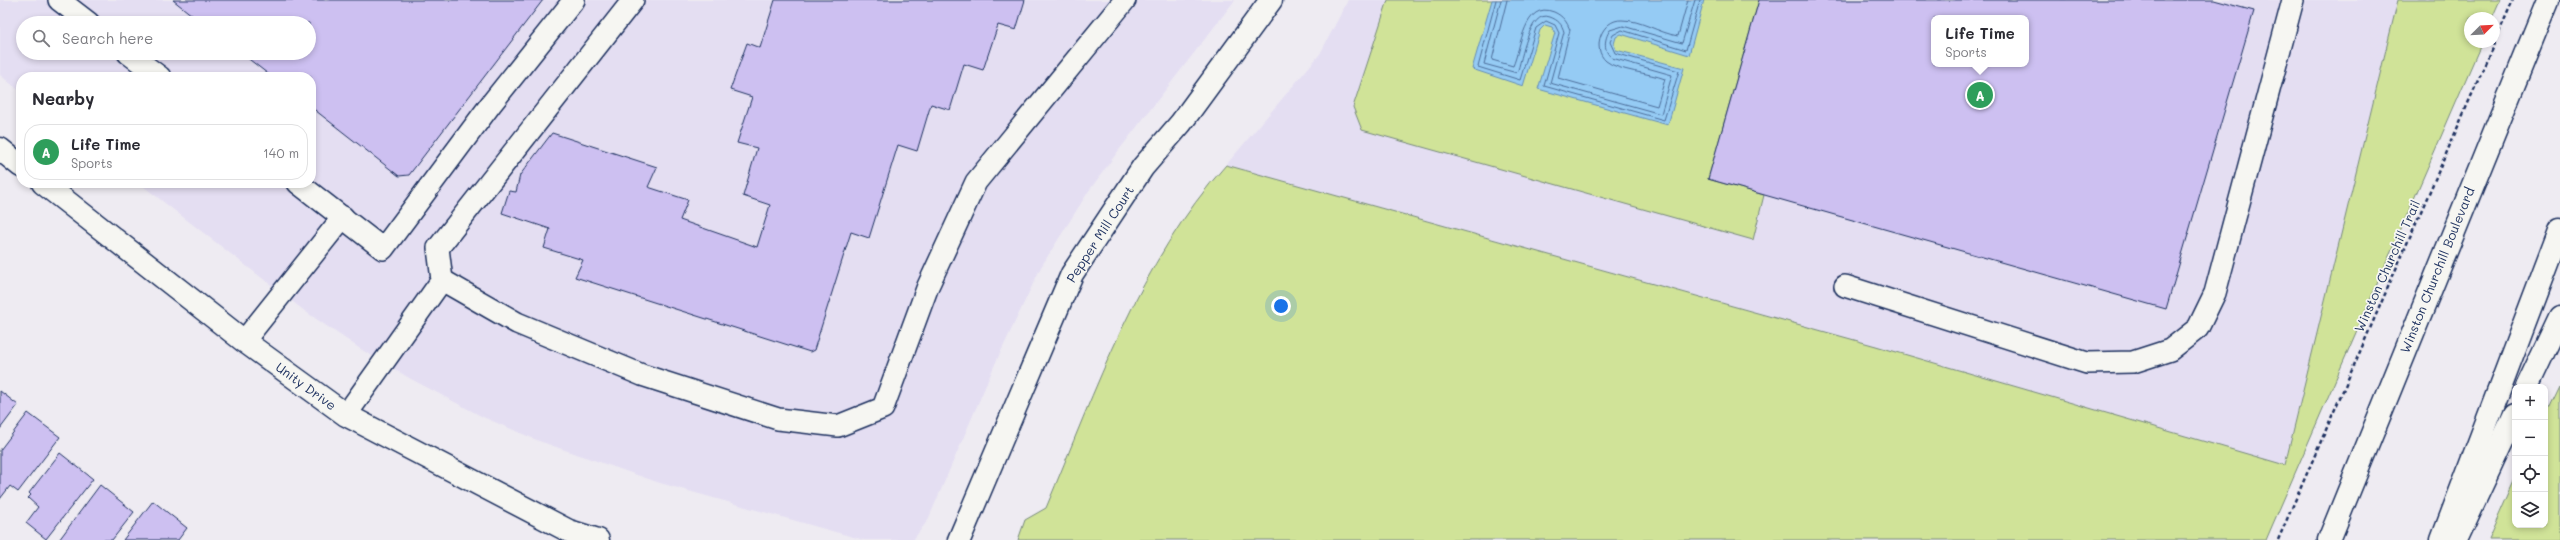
<!DOCTYPE html>
<meta charset="utf-8">
<style>
:root{--surface:#fff;--page:#f7f7f7;--text:#2b2b33;--muted:#7c7c81;--line:#e1e1e2;--accent:#d1495b}
body{margin:0;font-family:Mali,sans-serif;background:var(--page);color:var(--text)}
.controls{position:absolute;right:12px;bottom:12px;display:grid;overflow:hidden;border-radius:8px;box-shadow:0 2px 6px #0003}
.controls button{width:36px;height:36px;display:grid;place-items:center;padding:0;border:0;border-bottom:1px solid var(--line);background:var(--surface);color:var(--text);font:20px sans-serif}
.compass{position:absolute;left:2464px;top:12px;width:36px;height:36px;border-radius:50%;background:var(--surface);box-shadow:0 2px 6px #0003;rotate:66deg}
.you{position:absolute;left:1281px;top:306px;width:14px;height:14px;margin:-10px;border:3px solid #fff;border-radius:50%;background:#1a73e8;box-shadow:0 0 0 6px #1a73e833}
.badge{display:grid;place-items:center;width:26px;height:26px;border-radius:50%;background:var(--accent);color:#fff;font-size:13px;font-weight:700}
.pin{position:absolute;translate:-50% -50%;border:2px solid #fff;box-shadow:0 1px 4px #0006}
.popup{position:absolute;left:1931px;top:15px;width:98px;height:52px;box-sizing:border-box;display:grid;place-content:center;border-radius:8px;background:var(--surface);filter:drop-shadow(0 1px 3px #0005);font-size:13px;white-space:nowrap;color:var(--muted)}
.popup b{font-size:15px;color:var(--text)}
.popup::after{content:'';position:absolute;left:50%;top:100%;margin-left:-8px;border:8px solid transparent;border-top-color:var(--surface)}
.list{margin:0;padding:0;list-style:none}
h2{display:flex;justify-content:space-between;align-items:center;height:52px;margin:0;padding:0 16px;font-size:17px}
h2 small{font-size:13px;font-weight:400;color:var(--muted)}
.list li{display:grid;grid-template-columns:26px 1fr auto;gap:12px;align-items:center;box-sizing:border-box;height:56px;margin:0 8px 8px;padding:0 8px;border:1px solid var(--line);border-radius:16px}
.list b{display:block;font-size:15px;white-space:nowrap}
.list p{margin:0;font-size:13px;white-space:nowrap;color:var(--muted)}
.list em{font-size:13px;font-style:normal;color:var(--muted)}
.icon{flex:none;width:22px;height:22px;fill:none;stroke:currentColor;stroke-width:2;stroke-linecap:round;stroke-linejoin:round}
.map{position:relative;flex:none;width:2560px;height:540px;overflow:hidden}
.search{position:absolute;background:var(--surface);box-shadow:0 2px 6px #0003;left:16px;top:16px;width:300px;height:44px;display:flex;align-items:center;gap:10px;box-sizing:border-box;padding:0 14px;border-radius:22px;color:var(--muted);font-size:15px}
.panel{position:absolute;background:var(--surface);box-shadow:0 2px 6px #0003;left:16px;top:72px;width:300px;height:116px;border-radius:16px}
.map>svg:first-child{display:block}
.built{fill:#e4def2;fill-rule:evenodd}
.green{fill:#d0e398;stroke:#76897b}
.water{fill:#95cbf4;stroke:#648db8}
.lines{fill:none;stroke-linecap:round;stroke-linejoin:round}
.shore{stroke:#4c6d9a;stroke-width:1}
.building{fill:#cdc0f1;stroke:#1b2f5e;fill-rule:evenodd}
.lane-casing{stroke:#1b2f5e;stroke-width:24}
.street-casing{stroke:#1b2f5e;stroke-width:25}
.secondary-casing{stroke:#1b2f5e;stroke-width:25}
.highway-casing{stroke:#1b2f5e;stroke-width:25}
.path{stroke:#1b2f5e;stroke-width:2.5;stroke-dasharray:4 3;stroke-linecap:butt}
.lane{stroke:#f6f6f2;stroke-width:21}
.street{stroke:#f6f6f2;stroke-width:22}
.secondary{stroke:#f6f6f2;stroke-width:22}
.highway{stroke:#f6f6f2;stroke-width:22}
.labels{text-anchor:middle;stroke-width:3.5;stroke-linejoin:round;paint-order:stroke}
.street-label{font-size:13px;fill:#1b2f5e;stroke:#f6f6f2}
</style>
<div class="map">
<svg width="2560" height="540" viewBox="0 0 2560 540">
<rect width="100%" height="100%" fill="#eeebf2"/>
<filter id="ink" filterUnits="userSpaceOnUse"><feTurbulence type="fractalNoise" baseFrequency=".025" numOctaves="2"/><feDisplacementMap in="SourceGraphic" scale="8" xChannelSelector="R" yChannelSelector="G"/><feConvolveMatrix kernelMatrix="1 2 1 2 8 2 1 2 1" color-interpolation-filters="sRGB"/></filter>
<g filter="url(#ink)">
<g class="built">
<path d="M0,0H1235L1119,150L1088,192L1041,267L995,364L928,520L913,540H864L660,483L539,441L483,417L411,379L362,350L306,312L139,183H311V77H21V92L0,75ZM23,23H309V53H23Z"/>
<path d="M1348,0H2398L2285,466L1876,346L1226,165L1320,54ZM1934,18H2026V64H1934Z"/>
</g>
<g class="green">
<path d="M1388,0H1759L1708,179L1764,195L1753,240L1362,130L1353,107Z"/>
<path d="M2398,0H2500L2492,18H2470V42H2482L2266,540H1018L1025,520L1046,508C1096,389 1139,262 1226,165L1876,346L2285,465Z"/>
<path d="M2560,386V540H2488L2515,479V525H2545V417Z"/>
</g>
<path class="water" d="M1492,0H1704L1689,55L1621,34L1616,37L1614,44L1616,50L1684,68L1668,125L1538,89L1555,33L1552,27L1545,25L1540,30L1523,86L1472,69Z"/>
<g class="lines">
<g class="shore">
<path d="M1496,0L1478,67L1520,80L1536,28L1546,21L1555,25L1559,33L1544,86L1664,120L1679,71L1615,53L1610,42L1613,35L1622,30L1686,50L1700,0"/>
<path d="M1501,0L1484,64L1517,73C1522,60 1529,9 1550,17C1558,20 1562,24 1564,32L1550,83L1661,114L1672,75L1612,58C1603,51 1604,39 1610,30L1623,26L1682,43L1695,0"/>
<path d="M1507,0L1492,60L1513,66C1521,48 1524,0 1554,12C1563,16 1567,22 1570,30L1558,78L1657,106L1665,79C1650,73 1618,71 1606,61C1591,48 1602,19 1622,20C1641,20 1659,33 1678,36L1688,0"/>
</g>
</g>
<g class="building">
<path d="M173,0H543L409,175L399,176L311,107V77H272L241,53H309V23H202Z"/>
<path d="M775,0H1025L1016,30L998,25L983,70L964,64L950,110L931,104L917,151L898,145L869,238L851,232L814,350L810,352L575,277L583,260L544,248L550,229L502,213L509,191L516,192L520,175L552,133L657,167L648,187L688,200L680,220L757,247L770,205L743,196L757,148L737,143L752,97L730,90L747,43L760,48Z"/>
<path d="M1759,0H2214L2254,11L2166,309L1708,179ZM1934,18H2026V64H1934Z"/>
<path d="M0,391L18,405L0,429Z"/>
<path d="M28,413L60,437L18,492L10,486L0,499V450Z"/>
<path d="M60,453L93,479L46,539L26,523L38,507L28,498L31,495L29,493Z"/>
<path d="M100,485L134,512L112,540H59Z"/>
<path d="M153,501L187,528L178,540H123Z"/>
</g>
<g class="lines">
<defs>
<g id="lane">
<path d="M59,0L89,23"/>
<path d="M128,53L160,77"/>
<path d="M298,183L383,249L491,104L574,0"/>
<path d="M442,280L517,323L642,375L778,419L838,426L883,408L928,286L976,182L1125,0"/>
<path d="M1845,286L2087,363L2133,362L2170,350L2198,328L2215,293L2293,0"/>
<path d="M244,341L343,217"/>
<path d="M346,415L442,280L438,248L633,0"/>
</g>
<path id="street" d="M959,540L1072,274L1143,167L1181,123L1271,0"/>
<g id="secondary">
<path d="M0,149L21,166"/>
<path d="M43,183L244,341L346,415L569,531L598,540"/>
<path d="M2329,540L2548,0"/>
<path d="M2442,540L2560,229"/>
</g>
<g id="highway">
<path d="M2527,387L2560,317"/>
<path d="M2456,540L2515,414"/>
</g>
</defs>
<use href="#lane" class="lane-casing"/>
<use href="#street" class="street-casing"/>
<use href="#secondary" class="secondary-casing"/>
<use href="#highway" class="highway-casing"/>
<path class="path" d="M2278,540L2513,0"/>
<use href="#lane" class="lane"/>
<use href="#street" class="street"/>
<use href="#secondary" class="secondary"/>
<use href="#highway" class="highway"/>
</g>
</g>
<g class="labels">
<g class="street-label">
<text transform="translate(1100 234) rotate(-57)" y="5">Pepper Mill Court</text>
<text transform="translate(2387 266) rotate(-66)" y="5">Winston Churchill Trail</text>
<text transform="translate(2437 270) rotate(-68)" y="5">Winston Churchill Boulevard</text>
<text transform="translate(306 386) rotate(36)" y="5">Unity Drive</text>
</g>
</g>
</svg>
<div class="controls">
<button>+</button>
<button>−</button>
<button><svg class="icon" aria-label="locate" viewBox="0 0 24 24"><circle cx="12" cy="12" r="6"/><path d="M12 2v4M12 18v4M2 12h4M18 12h4"/></svg></button>
<button><svg class="icon" aria-label="layers" viewBox="0 0 24 24"><path d="M12 4l9 5-9 5-9-5zM3 14l9 5 9-5"/></svg></button>
</div>
<svg class="compass" viewBox="-18 -18 36 36"><path d="M0-13l5 13h-10z" fill="#e53935"/><path d="M0 13l5-13h-10z" fill="#7c7c81"/></svg>
<div class="you"></div>
<div class="pin badge" style="left:1980px;top:95px;background:#2e9e5b">A</div>
<div class="popup"><b>Life Time</b>Sports</div>
<div class="search"><svg class="icon" aria-label="search" viewBox="0 0 24 24"><circle cx="10" cy="10" r="6"/><path d="M15 15l6 6"/></svg>Search here</div>
<section class="panel">
<h2>Nearby<small></small></h2>
<ul class="list">
<li><span class="badge" style="background:#2e9e5b">A</span><div><b>Life Time</b><p>Sports</p></div><em>140 m</em></li>
</ul>
</section>
</div>
